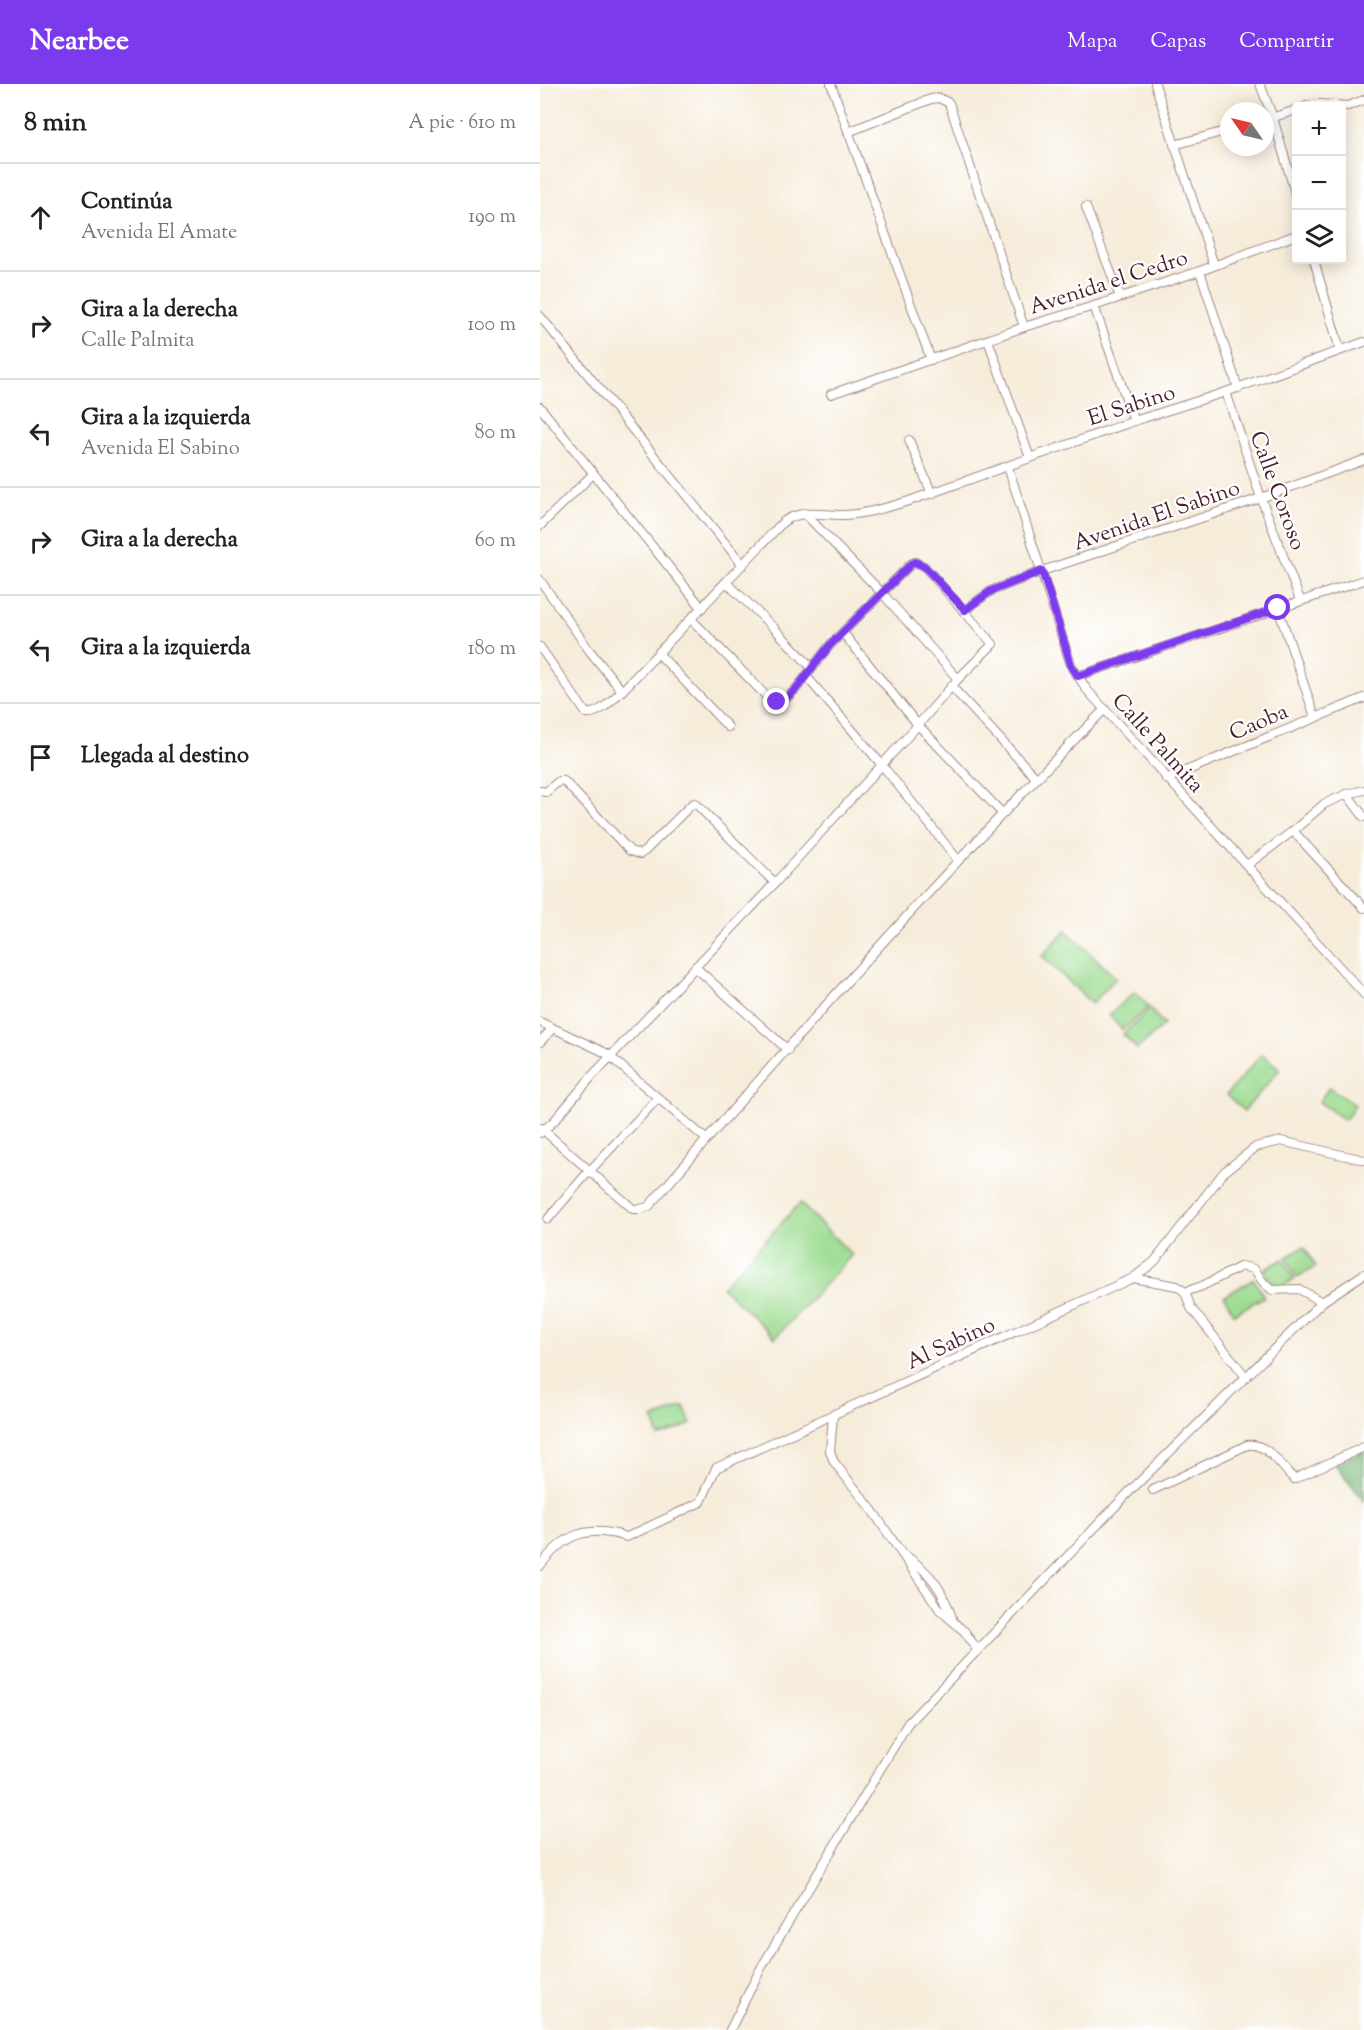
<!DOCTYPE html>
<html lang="es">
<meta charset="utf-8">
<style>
:root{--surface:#fff;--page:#f6f6f6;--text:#222;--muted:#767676;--line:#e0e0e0;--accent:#7c3aed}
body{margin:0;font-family:"Sorts Mill Goudy",serif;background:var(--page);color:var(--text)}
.controls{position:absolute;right:18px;top:18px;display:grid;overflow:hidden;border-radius:6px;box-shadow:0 3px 15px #0003}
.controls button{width:54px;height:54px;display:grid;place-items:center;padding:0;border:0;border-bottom:2px solid var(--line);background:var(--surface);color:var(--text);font:30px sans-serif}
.compass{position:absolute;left:680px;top:18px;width:54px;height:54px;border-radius:50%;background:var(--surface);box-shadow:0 3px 15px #0003;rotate:304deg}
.stop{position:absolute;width:18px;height:18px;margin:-14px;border:4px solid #7c3aed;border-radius:50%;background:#fff}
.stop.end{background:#7c3aed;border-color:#fff;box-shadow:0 2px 6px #0008}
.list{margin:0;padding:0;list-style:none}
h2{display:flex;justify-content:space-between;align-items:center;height:78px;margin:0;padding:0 24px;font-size:26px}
h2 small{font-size:20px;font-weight:400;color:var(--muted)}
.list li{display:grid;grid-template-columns:39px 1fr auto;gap:18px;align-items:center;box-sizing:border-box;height:108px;padding:0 24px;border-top:2px solid var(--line)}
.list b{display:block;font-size:22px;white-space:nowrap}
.list p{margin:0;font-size:20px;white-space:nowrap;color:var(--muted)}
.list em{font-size:20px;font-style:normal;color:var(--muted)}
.icon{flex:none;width:33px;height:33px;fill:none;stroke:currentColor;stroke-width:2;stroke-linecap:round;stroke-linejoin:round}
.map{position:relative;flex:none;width:824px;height:1946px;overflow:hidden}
header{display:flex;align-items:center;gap:36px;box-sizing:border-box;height:84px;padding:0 30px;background:var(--accent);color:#fff}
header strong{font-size:28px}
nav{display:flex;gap:33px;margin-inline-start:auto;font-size:21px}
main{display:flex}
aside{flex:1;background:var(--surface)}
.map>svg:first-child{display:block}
.green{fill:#9cdc91;stroke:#737e5e;stroke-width:1.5}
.forest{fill:#7dbc7b;stroke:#646e53;stroke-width:1.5}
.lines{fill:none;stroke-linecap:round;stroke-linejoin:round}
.street-casing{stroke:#a08682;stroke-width:10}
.street{stroke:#fff;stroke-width:8}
.route{stroke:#7c3aed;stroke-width:8}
.labels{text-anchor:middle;stroke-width:4.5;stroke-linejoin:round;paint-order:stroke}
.street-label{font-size:22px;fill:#4a1f2b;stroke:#fff}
</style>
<header>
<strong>Nearbee</strong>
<nav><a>Mapa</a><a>Capas</a><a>Compartir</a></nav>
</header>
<main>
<aside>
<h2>8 min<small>A pie · 610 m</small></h2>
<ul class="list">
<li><svg class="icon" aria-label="ahead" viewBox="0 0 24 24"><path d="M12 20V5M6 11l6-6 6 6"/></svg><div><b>Continúa</b><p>Avenida El Amate</p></div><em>190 m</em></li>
<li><svg class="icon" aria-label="right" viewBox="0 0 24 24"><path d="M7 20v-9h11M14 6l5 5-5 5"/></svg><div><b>Gira a la derecha</b><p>Calle Palmita</p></div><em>100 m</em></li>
<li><svg class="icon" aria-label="left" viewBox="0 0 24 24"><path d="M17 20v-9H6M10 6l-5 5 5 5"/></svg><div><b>Gira a la izquierda</b><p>Avenida El Sabino</p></div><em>80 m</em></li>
<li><svg class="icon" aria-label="right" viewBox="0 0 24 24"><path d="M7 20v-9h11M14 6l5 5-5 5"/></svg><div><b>Gira a la derecha</b></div><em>60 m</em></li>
<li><svg class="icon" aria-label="left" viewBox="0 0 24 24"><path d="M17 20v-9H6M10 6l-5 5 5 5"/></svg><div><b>Gira a la izquierda</b></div><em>180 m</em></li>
<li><svg class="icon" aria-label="arrive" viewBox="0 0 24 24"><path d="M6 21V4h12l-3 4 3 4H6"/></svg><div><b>Llegada al destino</b></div></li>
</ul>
</aside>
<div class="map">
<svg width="824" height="1946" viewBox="0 0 824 1946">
<rect width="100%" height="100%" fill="#fff"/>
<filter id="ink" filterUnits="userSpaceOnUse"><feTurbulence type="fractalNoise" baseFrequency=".0167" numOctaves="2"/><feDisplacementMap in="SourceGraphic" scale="12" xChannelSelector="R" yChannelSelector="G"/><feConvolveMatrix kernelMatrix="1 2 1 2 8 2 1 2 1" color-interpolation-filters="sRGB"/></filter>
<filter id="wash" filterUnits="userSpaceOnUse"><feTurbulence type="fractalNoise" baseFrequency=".008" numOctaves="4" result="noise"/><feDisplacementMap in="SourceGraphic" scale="24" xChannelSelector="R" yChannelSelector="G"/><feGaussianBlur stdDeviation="1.35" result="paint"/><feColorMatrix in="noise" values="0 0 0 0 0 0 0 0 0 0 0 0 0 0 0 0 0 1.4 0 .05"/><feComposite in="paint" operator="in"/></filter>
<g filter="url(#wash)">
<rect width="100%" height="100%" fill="#f6ecda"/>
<g class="green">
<path d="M526,846L576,894L552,920L502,872Z"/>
<path d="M595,908L609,923L582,946L569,931Z"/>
<path d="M610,925L624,941L597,965L583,950Z"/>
<path d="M722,970L740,985L704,1027L686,1011Z"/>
<path d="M789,1003L815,1021L805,1036L779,1018Z"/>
<path d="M260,1119L312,1171L235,1254L182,1203Z"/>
<path d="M764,1163L776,1183L757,1193L746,1173Z"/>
<path d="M743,1175L755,1195L735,1206L724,1186Z"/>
<path d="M714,1195L724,1213L694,1230L684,1212Z"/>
<path d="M144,1322L151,1340L119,1353L113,1335Z"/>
</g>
<path class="forest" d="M824,1366V1417L795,1380Z"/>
</g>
<g filter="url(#ink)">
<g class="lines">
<defs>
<g id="street">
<path d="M291,0L391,276"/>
<path d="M615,0L674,181"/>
<path d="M720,0L733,34L756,112"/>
<path d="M766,22L779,20L808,22L824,16"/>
<path d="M725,36L756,26"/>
<path d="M308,48L391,15L399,14L409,19L484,243"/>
<path d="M634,61L689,46"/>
<path d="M546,123L580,213"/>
<path d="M774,176L800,266"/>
<path d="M660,187L698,304"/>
<path d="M554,222L594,337"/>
<path d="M0,232L203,481"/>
<path d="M448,256L490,374"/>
<path d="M686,308L721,414L760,516"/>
<path d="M291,310L484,243L554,222L660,187L756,151"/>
<path d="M0,323L162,524"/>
<path d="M369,356L392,410"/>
<path d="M468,383L531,581L547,606L824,910"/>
<path d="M264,429L342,509L418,595"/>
<path d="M0,442L53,390"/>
<path d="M0,496L49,566L82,607"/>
<path d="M187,499L234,544L272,584"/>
<path d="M738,524L775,633"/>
<path d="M425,526L451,507L502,487L721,414L824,376"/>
<path d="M303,549L378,641L462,729"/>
<path d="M0,563L46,629C60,631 72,615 82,607L243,438C262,424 283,432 305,431C327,430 348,423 369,417L594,337L686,308L824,258"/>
<path d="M118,569L188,643"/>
<path d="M266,592L342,681L418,776"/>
<path d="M538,592L824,496"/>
<path d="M411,602L496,694"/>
<path d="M626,695L824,614"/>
<path d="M0,707L6,708L19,697H24L90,767L100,770L105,767L152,720L155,719L235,799"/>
<path d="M807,710L824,733"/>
<path d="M753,747L824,824"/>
<path d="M707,781L753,747L784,720L807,710L824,706"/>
<path d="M155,883L248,966"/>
<path d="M0,938L66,969L166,1055"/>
<path d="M0,958L12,945"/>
<path d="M1,1044L93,1125H100L108,1123C256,953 406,784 565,625"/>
<path d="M0,1049L14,1037L53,991L235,799L378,641L418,595L453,560L384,482L375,478L371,480L290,561L256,605L242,618L231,617L151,535"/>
<path d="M8,1135L43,1094L118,1014"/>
<path d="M593,1194L637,1202L645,1208L651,1224L706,1293"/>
<path d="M645,1208L662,1202L702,1182L714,1185L723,1198L732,1206L759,1205L782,1218"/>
<path d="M293,1332L290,1367L294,1378L332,1426L400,1526L425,1548L438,1567"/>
<path d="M613,1406L707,1361C727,1358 741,1382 754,1395L824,1363"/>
<path d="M365,1471C391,1489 402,1504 412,1534"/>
<path d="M0,1482C25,1449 47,1441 87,1453L161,1418L176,1384L593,1194L614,1178L684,1088L716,1063L741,1057L824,1076"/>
<path d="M190,1946L221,1884L368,1639L589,1408L782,1218L824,1190"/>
</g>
</defs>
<use href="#street" class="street-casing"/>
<use href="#street" class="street"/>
</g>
</g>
<g class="lines" filter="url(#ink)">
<path class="route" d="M237,618H242L256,605L290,561L371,480L375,478L384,482L425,526L451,507L502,487L531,581L538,592L738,524"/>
</g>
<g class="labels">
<g class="street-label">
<text transform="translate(568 197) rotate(-18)" y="8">Avenida el Cedro</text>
<text transform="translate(591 320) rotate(-18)" y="8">El Sabino</text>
<text transform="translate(739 406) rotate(70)" y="8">Calle Coroso</text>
<text transform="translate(616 430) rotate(-19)" y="8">Avenida El Sabino</text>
<text transform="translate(718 637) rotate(-23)" y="8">Caoba</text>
<text transform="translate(619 658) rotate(48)" y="8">Calle Palmita</text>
<text transform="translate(410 1258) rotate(-25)" y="8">Al Sabino</text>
</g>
</g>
</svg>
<div class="controls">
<button>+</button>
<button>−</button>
<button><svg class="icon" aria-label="layers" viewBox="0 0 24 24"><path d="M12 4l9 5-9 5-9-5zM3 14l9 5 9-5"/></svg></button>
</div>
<svg class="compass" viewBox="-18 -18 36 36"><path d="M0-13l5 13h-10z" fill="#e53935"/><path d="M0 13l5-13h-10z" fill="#767676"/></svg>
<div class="stop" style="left:738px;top:524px"></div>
<div class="stop end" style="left:237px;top:618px"></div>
</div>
</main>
